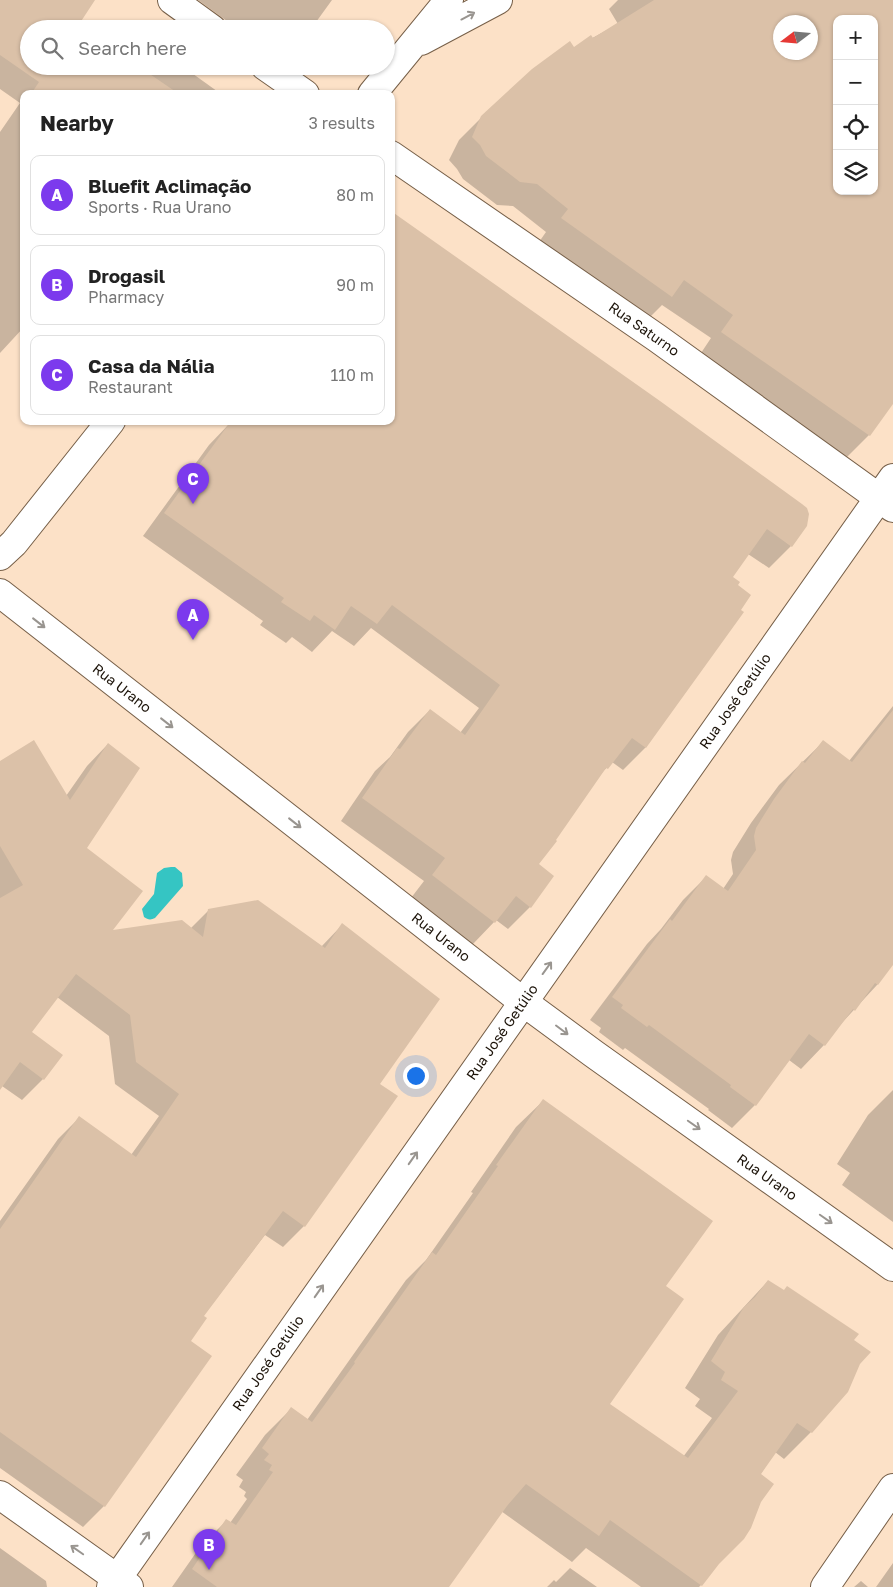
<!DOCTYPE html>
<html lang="en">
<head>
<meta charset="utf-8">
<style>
	body { margin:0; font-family:"Golos Text",sans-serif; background:#f2f2f2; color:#222 }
	.controls { position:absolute; right:15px; top:15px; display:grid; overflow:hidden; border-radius:10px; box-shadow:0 1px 4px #0004 }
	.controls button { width:45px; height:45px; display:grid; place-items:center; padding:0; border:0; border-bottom:1px solid #e0e0e0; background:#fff; color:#222; font:25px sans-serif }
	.compass { position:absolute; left:773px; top:15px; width:45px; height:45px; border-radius:50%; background:#fff; box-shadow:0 1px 4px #0004; rotate:254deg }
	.you { position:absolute; left:415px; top:1075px; width:18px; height:18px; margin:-12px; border:4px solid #fff; border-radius:50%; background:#1a73e8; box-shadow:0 0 0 8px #1a73e833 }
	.badge { display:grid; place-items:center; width:32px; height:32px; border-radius:50%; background:#7c3aed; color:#fff; font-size:16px; font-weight:700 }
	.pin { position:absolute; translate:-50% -41px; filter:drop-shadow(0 1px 2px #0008) }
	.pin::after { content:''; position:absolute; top:26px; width:18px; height:15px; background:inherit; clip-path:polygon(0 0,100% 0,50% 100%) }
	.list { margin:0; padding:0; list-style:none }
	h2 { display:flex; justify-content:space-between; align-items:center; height:65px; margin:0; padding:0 20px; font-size:21px }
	h2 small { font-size:16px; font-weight:400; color:#767676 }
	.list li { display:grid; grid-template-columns:32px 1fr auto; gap:15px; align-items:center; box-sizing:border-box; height:80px; margin:0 10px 10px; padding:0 10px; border:1px solid #e0e0e0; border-radius:10px }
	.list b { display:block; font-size:19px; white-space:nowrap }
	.list p { margin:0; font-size:16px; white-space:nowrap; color:#767676 }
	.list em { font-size:16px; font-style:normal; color:#767676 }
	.icon { flex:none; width:28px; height:28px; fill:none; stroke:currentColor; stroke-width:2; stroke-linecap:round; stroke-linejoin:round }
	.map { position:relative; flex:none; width:893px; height:1587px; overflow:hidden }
	.search { position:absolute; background:#fff; box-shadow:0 1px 4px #0004; left:20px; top:20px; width:375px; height:55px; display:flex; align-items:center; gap:12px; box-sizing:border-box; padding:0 18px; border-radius:28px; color:#767676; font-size:19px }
	.panel { position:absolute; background:#fff; box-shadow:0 1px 4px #0004; left:20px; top:90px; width:375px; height:335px; border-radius:10px }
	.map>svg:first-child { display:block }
</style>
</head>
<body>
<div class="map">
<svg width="893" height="1587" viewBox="0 0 893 1587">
	<rect width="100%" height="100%" fill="#fce1c7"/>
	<path fill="#35c5c3" d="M171,867H175L182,873L183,886L155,918C151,920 148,920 144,917L142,909L154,894L157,873L164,868Z"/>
	<path fill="#0003" fill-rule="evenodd" d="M0,0H89L29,29V66L139,69L142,66H182L221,94H24V327L0,353V132L20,103L0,89Z
		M198,0H332L311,29H238Z
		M618,0H893V402L869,435L846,458L699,356L711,338L662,305L648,319L539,242L546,232L513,206L497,205L463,179L457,169L449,160L459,140L482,117L574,48L618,24L609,9ZM837,19H874V191H837ZM780,22H810V52H780Z
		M391,219L791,546L769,568L748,554L731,577L736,585L739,610L742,612L645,748L623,770L612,762L596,779L537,864L530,907L508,929L496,920L472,945L411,898L424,881L341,821L375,771L390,757L408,732L430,710L460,733L479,708L371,628L354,646L332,631L312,652L292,637L286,643L260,625L263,621L143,536L209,445L231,422L391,421Z
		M893,706V963L877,985L839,1026L824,1045L801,1069L789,1060L755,1105L732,1128L708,1110L709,1109L625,1048L623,1050L599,1032L601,1028L590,1020L647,944L661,929L683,900L706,877L723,889L733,874L731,860L733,852L751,823L779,785L823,742L849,761Z
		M108,744L85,849L110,932L190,929L208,911L321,947L342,925L379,1084L304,1226L283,1247L265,1235L203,1316L104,1506L83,1527L0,1468V1221L58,1139L79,1118L131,1155L159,1116L115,1084L109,1036L57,997L30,1032L43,1079L22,1100L2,1086L0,1088V762L66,796L87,766Z
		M893,1090V1222L842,1185L850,1173L837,1164L868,1115Z
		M543,1101L665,1286L608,1404L683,1457L712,1418L695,1406L700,1399L685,1388L718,1335L768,1281L852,1340L859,1364L847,1391L811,1432L784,1459L775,1452L760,1475L716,1565L701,1585L699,1587H641L586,1548L572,1562L501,1511L447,1587H172L200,1547L226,1521L230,1523L247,1499L244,1496L246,1492L239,1487L243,1480L236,1475L265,1435L291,1409L307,1420L406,1280L426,1260L473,1193L471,1192L516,1127Z
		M0,1548L46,1581L47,1587H0Z
		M893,1563V1587H876Z
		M570,1568L597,1587H547L554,1580L556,1582Z
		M861,1581L868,1587H854Z"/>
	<path fill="#dbc1a8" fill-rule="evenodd" d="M0,0H95L78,26L82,29H29V66H138L179,94H31L39,82L0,55Z
		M654,0H893V404L870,436L721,332L733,315L684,280L672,297L561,218L568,209L537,184L520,182L486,156L480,145L472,137L481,116L532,69L570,41L574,47L591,35L593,38ZM837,19H874V191H837ZM780,22H810V52H780Z
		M391,211L660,401L802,504L807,508L809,514L807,526L792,547L767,529L733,577L740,582L738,585L751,595L741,610L744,612L646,748L632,738L608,769L606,768L556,840L557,841L539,864L554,876L531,908L516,896L495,923L432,875L445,858L362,798L397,748L400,749L430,709L465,735L500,685L392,605L377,624L351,606L335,630L314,615L310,621L281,602L284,598L164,513L231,421H391Z
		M893,710V965L878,985L875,983L855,1011L853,1009L825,1046L809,1034L756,1106L730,1087L731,1085L649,1025L647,1027L621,1008L623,1005L612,997L670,919L672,921L706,875L728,891L756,850L754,836L756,828L774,799L802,761L805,763L823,740L852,762Z
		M34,740L70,800L108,743L140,768L87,848L143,891L113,930L182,920L203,937L208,909L258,900L325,948L342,923L440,999L380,1084L398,1096L305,1227L283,1211L204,1316L207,1318L191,1341L212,1356L105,1507L0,1432V1229L79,1116L136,1157L179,1094L136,1062L130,1015L76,974L32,1032L63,1055L44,1080L20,1062L0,1090V898L23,885L0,846V761Z
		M543,1099L713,1221L666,1286L684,1299L610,1404L688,1458L738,1391L721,1380L725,1372L711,1361L744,1307L755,1297L768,1280L784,1290L787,1286L859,1334L854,1340L871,1352L860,1364L848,1392L812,1433L797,1423L761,1474L774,1484L761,1502L751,1528L744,1539L719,1564L702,1586L610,1520L599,1536L526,1484L507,1506L449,1587H217L192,1569L226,1519L236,1525L273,1472L269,1470L272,1465L264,1460L269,1454L262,1448L291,1407L312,1422L355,1363L354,1362L432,1252L436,1255L498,1166L496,1165Z"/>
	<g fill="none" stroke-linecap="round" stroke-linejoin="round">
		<defs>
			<path id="street" d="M172,0L212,29
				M265,66L305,94
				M391,155L657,338L893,508
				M0,593L522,1001L594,1054L893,1267
				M111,1587L893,478
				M825,1587L893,1488"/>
			<path id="secondary" d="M421,41L498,0
				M372,94L449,0
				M0,556L14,543L111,421
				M0,1495L129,1587"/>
		</defs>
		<use href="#street" stroke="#765f48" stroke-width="30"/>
		<use href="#secondary" stroke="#765f48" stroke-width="30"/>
		<use href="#street" stroke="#fff" stroke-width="28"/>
		<use href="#secondary" stroke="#fff" stroke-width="28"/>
	</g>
	<defs><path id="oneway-shaft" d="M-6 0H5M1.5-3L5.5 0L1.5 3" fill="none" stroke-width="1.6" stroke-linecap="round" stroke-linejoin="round" transform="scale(1.25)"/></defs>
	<g stroke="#999590">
		<use href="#oneway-shaft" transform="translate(468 16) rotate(-28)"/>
		<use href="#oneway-shaft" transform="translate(39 623) rotate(38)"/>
		<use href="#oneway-shaft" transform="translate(167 723) rotate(38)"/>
		<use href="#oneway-shaft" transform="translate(295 823) rotate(38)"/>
		<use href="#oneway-shaft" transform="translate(547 968) rotate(-54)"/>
		<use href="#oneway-shaft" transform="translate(562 1030) rotate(37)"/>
		<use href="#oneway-shaft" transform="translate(694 1125) rotate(35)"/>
		<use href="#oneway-shaft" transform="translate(413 1158) rotate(-55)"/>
		<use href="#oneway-shaft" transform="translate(826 1219) rotate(35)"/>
		<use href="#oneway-shaft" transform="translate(319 1291) rotate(-55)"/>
		<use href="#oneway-shaft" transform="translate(145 1538) rotate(-55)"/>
		<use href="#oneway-shaft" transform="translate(77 1550) rotate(-145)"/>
	</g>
	<g text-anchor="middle" stroke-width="4" stroke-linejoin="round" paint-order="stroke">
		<g font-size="14" fill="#1c1309" stroke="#fff">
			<text transform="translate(644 329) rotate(35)" y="5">Rua Saturno</text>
			<text transform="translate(122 688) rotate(38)" y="5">Rua Urano</text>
			<text transform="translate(735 701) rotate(-55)" y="5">Rua José Getúlio</text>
			<text transform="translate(441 937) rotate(38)" y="5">Rua Urano</text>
			<text transform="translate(502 1032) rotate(-55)" y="5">Rua José Getúlio</text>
			<text transform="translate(767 1177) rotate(35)" y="5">Rua Urano</text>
			<text transform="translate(268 1363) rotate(-55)" y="5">Rua José Getúlio</text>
		</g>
	</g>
</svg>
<div class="controls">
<button>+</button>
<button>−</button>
<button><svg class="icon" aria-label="locate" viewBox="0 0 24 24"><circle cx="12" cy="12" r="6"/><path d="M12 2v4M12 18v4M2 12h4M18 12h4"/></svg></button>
<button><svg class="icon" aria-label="layers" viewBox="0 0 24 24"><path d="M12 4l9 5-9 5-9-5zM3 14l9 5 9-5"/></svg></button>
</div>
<svg class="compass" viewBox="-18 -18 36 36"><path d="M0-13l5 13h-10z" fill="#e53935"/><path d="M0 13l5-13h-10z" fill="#767676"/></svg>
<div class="you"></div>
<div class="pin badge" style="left:193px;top:640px">A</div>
<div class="pin badge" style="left:209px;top:1570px">B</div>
<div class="pin badge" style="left:193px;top:504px">C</div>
<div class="search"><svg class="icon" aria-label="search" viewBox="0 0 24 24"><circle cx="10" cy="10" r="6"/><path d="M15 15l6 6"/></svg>Search here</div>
<section class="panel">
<h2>Nearby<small>3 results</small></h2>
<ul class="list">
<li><span class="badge">A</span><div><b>Bluefit Aclimação</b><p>Sports · Rua Urano</p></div><em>80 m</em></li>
<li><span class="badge">B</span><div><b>Drogasil</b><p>Pharmacy</p></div><em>90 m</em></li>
<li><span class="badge">C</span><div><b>Casa da Nália</b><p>Restaurant</p></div><em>110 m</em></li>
</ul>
</section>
</div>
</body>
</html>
